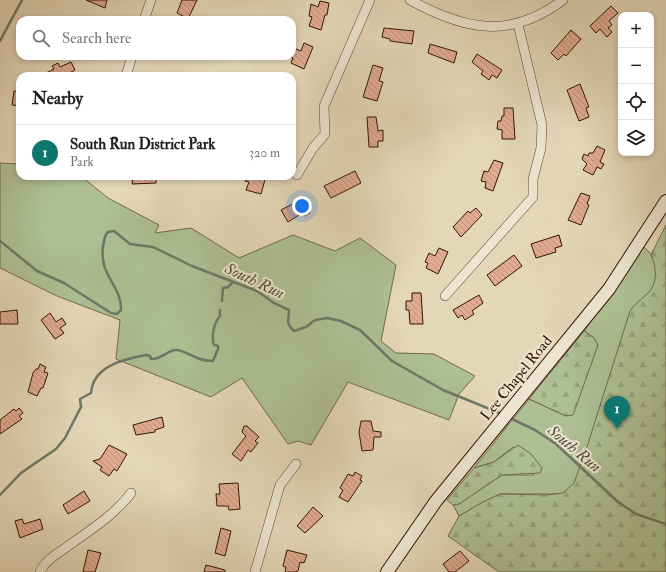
<!DOCTYPE html>
<html lang="en">
<head>
<meta charset="utf-8">
<style>
	body { margin:0; font-family:"IM FELL Double Pica",serif; background:#f6f6f6; color:#202124 }
	.controls { position:absolute; right:12px; top:12px; display:grid; overflow:hidden; border-radius:8px; box-shadow:0 2px 6px #0003 }
	.controls button { width:36px; height:36px; display:grid; place-items:center; padding:0; border:0; border-bottom:1px solid #e0e0e0; background:#fff; color:#202124; font:20px sans-serif }
	.you { position:absolute; left:302px; top:206px; width:14px; height:14px; margin:-10px; border:3px solid #fff; border-radius:50%; background:#1a73e8; box-shadow:0 0 0 6px #1a73e833 }
	.badge { display:grid; place-items:center; width:26px; height:26px; border-radius:50%; background:#0f766e; color:#fff; font-size:13px; font-weight:700 }
	.pin { position:absolute; translate:-50% -33px; filter:drop-shadow(0 1px 2px #0008) }
	.pin::after { content:''; position:absolute; top:21px; width:14px; height:12px; background:inherit; clip-path:polygon(0 0,100% 0,50% 100%) }
	.list { margin:0; padding:0; list-style:none }
	h2 { display:flex; justify-content:space-between; align-items:center; height:52px; margin:0; padding:0 16px; font-size:17px }
	h2 small { font-size:13px; font-weight:400; color:#757577 }
	.list li { display:grid; grid-template-columns:26px 1fr auto; gap:12px; align-items:center; box-sizing:border-box; height:56px; padding:0 16px; border-top:1px solid #e0e0e0 }
	.list b { display:block; font-size:15px; white-space:nowrap }
	.list p { margin:0; font-size:13px; white-space:nowrap; color:#757577 }
	.list em { font-size:13px; font-style:normal; color:#757577 }
	.icon { flex:none; width:22px; height:22px; fill:none; stroke:currentColor; stroke-width:2; stroke-linecap:round; stroke-linejoin:round }
	.map { position:relative; flex:none; width:666px; height:572px; overflow:hidden }
	.search { position:absolute; background:#fff; box-shadow:0 2px 6px #0003; left:16px; top:16px; width:280px; height:44px; display:flex; align-items:center; gap:10px; box-sizing:border-box; padding:0 14px; border-radius:12px; color:#757577; font-size:15px }
	.panel { position:absolute; background:#fff; box-shadow:0 2px 6px #0003; left:16px; top:72px; width:280px; height:108px; border-radius:12px }
	.map>svg:first-child { display:block }
</style>
</head>
<body>
<div class="map">
<svg width="666" height="572" viewBox="0 0 666 572">
	<defs>
		<pattern id="forest-firs" width="22" height="20" patternUnits="userSpaceOnUse"><rect width="22" height="20" fill="#aebf94"/><path d="M5 1l3.5 6h-7zM16 11l3.5 6h-7z" fill="#96a37e"/></pattern>
		<pattern id="building-back-hatch" width="6" height="6" patternUnits="userSpaceOnUse"><rect width="6" height="6" fill="#e1ab91"/><path d="M-1 5l2 2M0 0l6 6M5-1l2 2" fill="none" stroke="#c2927b"/></pattern>
	</defs>
	<rect width="100%" height="100%" fill="#e4d7b8"/>
	<filter id="stains"><feTurbulence type="fractalNoise" baseFrequency=".005" numOctaves="4"/><feColorMatrix values="0 0 0 0 .2 0 0 0 0 .09 0 0 0 0 .02 0 0 0 .5 -.17"/></filter>
	<radialGradient id="worn" r=".72"><stop offset=".6" stop-color="#630" stop-opacity="0"/><stop offset="1" stop-color="#630" stop-opacity=".3"/></radialGradient>
	<path fill="#aebf94" stroke="#706a4a" d="M0,163L20,164V176H81L108,198L159,225L155,233L191,228L239,258L293,235L335,251L360,238L396,265L381,341L396,353L434,354L475,376L459,394L449,420L348,382L311,445L298,441L288,444L242,378L211,397L116,359L120,320L57,296L0,268Z
		M666,232V572L557,494H500L483,502L459,516L453,505L459,504L502,475H534L513,447L494,462L474,468L529,399L566,416L594,338L584,331L644,247L651,254Z"/>
	<path fill="url(#forest-firs)" stroke="#706a4a" d="M666,225V572H499L448,536L459,516L483,502L500,494L547,495L563,493L574,483L586,450L630,311C635,303 644,298 650,291C658,280 656,266 651,255Z
		M584,331L594,338L598,345L573,415L566,416L529,399Z
		M518,445L531,454L542,468L540,473L502,475L459,504L453,505L447,500L474,468L494,462Z"/>
	<g fill="none" stroke-linecap="round" stroke-linejoin="round">
		<path stroke="#6f7866" stroke-width="2.5" d="M0,41L22,0
			M0,241L37,271L64,283L111,313L117,314L121,310C122,286 99,276 103,247C104,241 104,236 108,232L114,231L130,244L153,247L192,266L257,291L274,303L289,310C289,320 285,323 294,331L306,327L315,320L327,318L341,321L360,330L392,361L443,390L502,414
			M222,301L223,288L228,287L233,282
			M508,417L535,430L556,444L618,502L636,514L666,524
			M0,495L21,473L56,449L65,438L81,407L80,399L91,393C93,366 124,359 146,355L150,356L151,359C162,360 168,349 177,350C190,352 195,361 213,361L218,349V346L214,345C211,336 214,323 220,316V310"/>
	</g>
	<path fill="url(#building-back-hatch)" stroke="#321400" d="M86,0H107L105,8Z
		M182,0H197L188,19L177,13Z
		M320,1L329,3L327,15H325L321,30L309,26L312,17L309,16L311,4L318,7Z
		M611,6L618,13L609,21L612,25L608,28L612,32L607,37L600,29L596,33L590,26Z
		M384,28L414,31L412,44L390,41V39L382,37Z
		M571,30L581,39L566,56L564,54L558,60L551,53Z
		M304,43L313,47L304,69L291,63L293,58L290,57L294,48L301,51Z
		M430,44L457,52L454,63L428,53Z
		M477,54L502,70L497,78L492,75L489,80L481,74L483,71L472,62Z
		M71,62L75,70L64,76H40L54,69L52,66L58,63L60,67Z
		M373,65L383,68L379,81L383,82L377,101L363,97Z
		M580,84L589,107L586,108L589,117L579,121L567,90Z
		M14,91L20,92V106L12,105Z
		M504,108H513L515,139H502V130L497,129L498,121H501L502,116H504Z
		M367,117H376L378,131L383,130V141H378V147H369Z
		M597,146L605,150L600,162L604,164L601,169L597,167L593,175L583,170L587,164L582,159L584,154L588,156L589,153H593Z
		M494,160L503,163L493,191L485,188L486,182L481,181L484,171L488,172Z
		M355,171L361,183L331,198L324,186Z
		M133,176H156V183L132,184Z
		M247,176H266L261,194L246,190L249,182L245,181Z
		M581,193L590,196L587,204L589,205L581,225L568,220Z
		M306,197L312,206L307,208L310,213L304,216L302,213L288,222L281,210Z
		M476,208L482,215L461,237L453,227L468,211L470,213Z
		M559,235L562,246L555,248L556,252L536,258L531,244Z
		M439,248L448,252L438,274L426,268L428,263L425,262L429,253L435,256Z
		M514,255L522,266L495,286L487,275Z
		M412,293H421L423,324H410L409,310H406V301H412Z
		M479,295L483,303L472,311L474,314L465,320L462,315L458,318L453,310Z
		M17,310L18,324H0V312Z
		M50,313L56,322L62,318L66,324L60,328L64,333L55,339L41,320Z
		M40,364L46,367L44,372L48,373L43,388H41L37,396L28,392L33,373L36,369H38Z
		M19,408L23,413L19,416L22,419L0,434V420L14,409L16,411Z
		M162,417L164,427L155,430V432L136,435L133,425Z
		M361,421H371L373,431L381,432V437H374L373,450L362,451L359,432Z
		M244,426H247L259,437L255,441L258,443L251,452L248,450L241,461L232,454L246,436L242,432Z
		M109,445L127,454L117,471L114,469L109,476L100,470L102,467L93,461L100,459Z
		M355,472L362,476L360,480L362,481L348,502L339,497L343,490L340,488L348,474L353,476Z
		M238,483L240,509L229,510L228,506H217L216,494H220L219,484Z
		M84,491L90,501L68,514L63,505Z
		M313,507L323,516L305,533L297,526Z
		M22,519L24,524L40,519L43,529L20,538L15,521Z
		M221,528L231,531L225,556L215,553Z
		M88,550L101,553L95,572H83Z
		M287,550L307,555L304,563L300,562L298,571L295,572H285L286,567L283,566Z
		M460,551L469,561L455,572H449L443,564Z
		M206,565L225,570V572H204Z"/>
	<g fill="none" stroke-linecap="round" stroke-linejoin="round">
		<defs>
			<path id="minor" d="M410,0C465,30 510,40 563,0
				M144,20L151,0
				M126,76L132,56
				M297,175L313,148L325,134L324,106L370,0
				M445,296L533,197V179L541,148L542,125L518,24
				M40,572C44,562 55,555 64,549C87,532 114,516 131,493
				M255,572L280,485L296,464"/>
			<path id="secondary" d="M387,572L436,501L609,289L666,201"/>
		</defs>
		<use href="#minor" stroke="#5e452e" stroke-width="10"/>
		<use href="#secondary" stroke="#321400" stroke-width="14"/>
		<use href="#minor" stroke="#ede5d1" stroke-width="9"/>
		<use href="#secondary" stroke="#ede5d1" stroke-width="12"/>
	</g>
	<g text-anchor="middle" stroke-width="4" stroke-linejoin="round" paint-order="stroke">
		<g font-size="15" fill="#321400" stroke="#ede5d1">
			<text transform="translate(516 378) rotate(-51)" y="5">Lee Chapel Road</text>
		</g>
		<g font-size="16" font-style="italic" fill="#554e3c" stroke="#ede5d1">
			<text transform="translate(255 280) rotate(25)" y="6">South Run</text>
			<text transform="translate(575 448) rotate(40)" y="6">South Run</text>
		</g>
	</g>
	<rect width="100%" height="100%" filter="url(#stains)"/>
	<rect width="100%" height="100%" fill="url(#worn)"/>
</svg>
<div class="controls">
<button>+</button>
<button>−</button>
<button><svg class="icon" aria-label="locate" viewBox="0 0 24 24"><circle cx="12" cy="12" r="6"/><path d="M12 2v4M12 18v4M2 12h4M18 12h4"/></svg></button>
<button><svg class="icon" aria-label="layers" viewBox="0 0 24 24"><path d="M12 4l9 5-9 5-9-5zM3 14l9 5 9-5"/></svg></button>
</div>
<div class="you"></div>
<div class="pin badge" style="left:617px;top:429px">1</div>
<div class="search"><svg class="icon" aria-label="search" viewBox="0 0 24 24"><circle cx="10" cy="10" r="6"/><path d="M15 15l6 6"/></svg>Search here</div>
<section class="panel">
<h2>Nearby<small></small></h2>
<ul class="list">
<li><span class="badge">1</span><div><b>South Run District Park</b><p>Park</p></div><em>320 m</em></li>
</ul>
</section>
</div>
</body>
</html>
